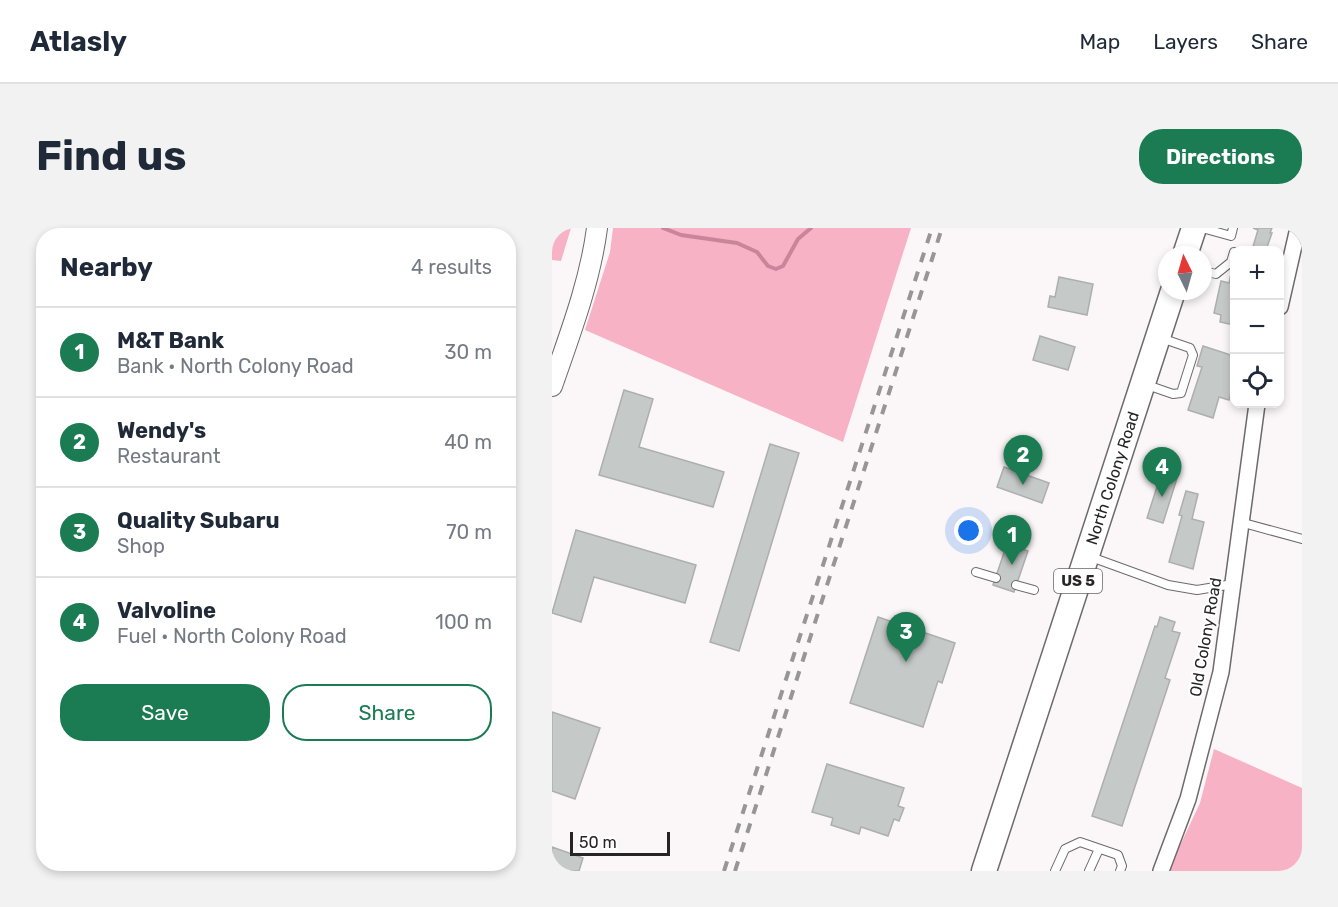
<!DOCTYPE html>
<html lang="en">
<head>
<meta charset="utf-8">
<style>
	body { margin:0; font-family:Rubik,sans-serif; background:#f2f2f3; color:#1f2937 }
	.controls { position:absolute; right:18px; top:18px; display:grid; overflow:hidden; border-radius:12px; box-shadow:0 3px 9px #0003 }
	.controls button { width:54px; height:54px; display:grid; place-items:center; padding:0; border:0; border-bottom:2px solid #e0e1e3; background:#fff; color:#1f2937; font:30px sans-serif }
	.compass { position:absolute; left:606px; top:18px; width:54px; height:54px; border-radius:50%; background:#fff; box-shadow:0 3px 9px #0003; rotate:355deg }
	.scale { position:absolute; left:18px; bottom:15px; width:100px; box-sizing:border-box; padding-left:6px; border:3px solid #262425; border-top:0; font-size:16px; line-height:21px; white-space:nowrap; color:#262425; -webkit-text-stroke:4px #fff; paint-order:stroke }
	.you { position:absolute; left:417px; top:303px; width:21px; height:21px; margin:-15px; border:4px solid #fff; border-radius:50%; background:#1a73e8; box-shadow:0 0 0 9px #1a73e833 }
	.badge { display:grid; place-items:center; width:39px; height:39px; border-radius:50%; background:#1b7b52; color:#fff; font-size:20px; font-weight:700 }
	.pin { position:absolute; translate:-50% -50px; filter:drop-shadow(0 2px 3px #0008) }
	.pin::after { content:''; position:absolute; top:32px; width:21px; height:18px; background:inherit; clip-path:polygon(0 0,100% 0,50% 100%) }
	.list { margin:0; padding:0; list-style:none }
	h2 { display:flex; justify-content:space-between; align-items:center; height:78px; margin:0; padding:0 24px; font-size:26px }
	h2 small { font-size:20px; font-weight:400; color:#747a83 }
	.list li { display:grid; grid-template-columns:39px 1fr auto; gap:18px; align-items:center; box-sizing:border-box; height:90px; padding:0 24px; border-top:2px solid #e0e1e3 }
	.list b { display:block; font-size:22px; white-space:nowrap }
	.list p { margin:0; font-size:20px; white-space:nowrap; color:#747a83 }
	.list em { font-size:20px; font-style:normal; color:#747a83 }
	.actions { display:flex; gap:12px; padding:18px 24px }
	.actions a { flex:1; padding:14px 0; border:2px solid #1b7b52; border-radius:24px; text-align:center; font-size:21px; color:#1b7b52 }
	.actions .main { background:#1b7b52; color:#fff }
	.icon { flex:none; width:33px; height:33px; fill:none; stroke:currentColor; stroke-width:2; stroke-linecap:round; stroke-linejoin:round }
	.map { position:relative; flex:none; width:750px; height:643px; overflow:hidden; border-radius:24px }
	header { display:flex; align-items:center; gap:36px; box-sizing:border-box; height:84px; padding:0 30px; background:#fff; border-bottom:2px solid #e0e1e3 }
	header strong { font-size:28px }
	nav { display:flex; gap:33px; margin-inline-start:auto; font-size:21px }
	.intro { display:flex; align-items:center; justify-content:space-between; box-sizing:border-box; height:144px; padding:0 36px }
	h1 { margin:0; font-size:42px }
	.button { padding:15px 27px; border-radius:24px; background:#1b7b52; color:#fff; font-size:21px; font-weight:700 }
	main { display:flex; gap:36px; padding:0 36px }
	aside { flex:1; background:#fff; border-radius:24px; box-shadow:0 3px 9px #0003 }
	.map>svg:first-child { display:block }
</style>
</head>
<body>
<header>
<strong>Atlasly</strong>
<nav><a>Map</a><a>Layers</a><a>Share</a></nav>
</header>
<div class="intro"><h1>Find us</h1><a class="button">Directions</a></div>
<main>
<aside>
<h2>Nearby<small>4 results</small></h2>
<ul class="list">
<li><span class="badge">1</span><div><b>M&amp;T Bank</b><p>Bank · North Colony Road</p></div><em>30 m</em></li>
<li><span class="badge">2</span><div><b>Wendy's</b><p>Restaurant</p></div><em>40 m</em></li>
<li><span class="badge">3</span><div><b>Quality Subaru</b><p>Shop</p></div><em>70 m</em></li>
<li><span class="badge">4</span><div><b>Valvoline</b><p>Fuel · North Colony Road</p></div><em>100 m</em></li>
</ul>
<div class="actions"><a class="main">Save</a><a>Share</a></div>
</aside>
<div class="map">
<svg width="750" height="643" viewBox="0 0 750 643">
	<rect width="100%" height="100%" fill="#fbf6f8"/>
	<path fill="#f8b2c6" d="M0,0H19L9,33L0,32Z
		M61,0H359L291,214L33,102L58,24Z
		M662,521L750,560V643H616L648,575Z"/>
	<g fill="none" stroke-linecap="round" stroke-linejoin="round">
		<path stroke="#c9869a" stroke-width="4" d="M111,0L129,7L185,15L205,24L216,38L224,41L231,38L246,11L259,0"/>
	</g>
	<path fill="#c5c9c7" stroke="#acafad" stroke-width="1.5" d="M720,0L718,5H720L714,22H700L706,2L701,0Z
		M681,37L682,38V97L668,94L669,87L662,85L669,53L677,55Z
		M507,49L541,56L535,87L496,79L498,68L503,69Z
		M488,108L523,119L516,142L481,132Z
		M651,118L682,128V155L677,172L667,169L661,190L636,182L650,139L645,138Z
		M72,162L101,171L87,219L172,244L161,279L47,247Z
		M218,216L247,225L187,423L158,414Z
		M452,239L497,255L490,275L445,259Z
		M610,243L626,247L611,295L595,290Z
		M634,263L646,266L640,291L652,294L641,341L617,334L630,288L627,287Z
		M24,302L144,337L133,375L42,349L29,394L0,385Z
		M455,316L476,323L462,364L441,357Z
		M326,389L403,415L390,455L386,453L371,499L298,475Z
		M608,389L623,394L620,403L628,405L613,450L618,452L570,598L540,588L603,398L605,399Z
		M0,484L48,500L23,571L0,563Z
		M275,536L352,560L346,578L352,580L347,593L342,591L336,608L309,599L307,606L279,597L281,590L260,584Z
		M0,619L31,630L27,643H0Z"/>
	<g fill="none" stroke-linecap="round" stroke-linejoin="round">
		<defs>
			<path id="service" d="M650,0L679,8L681,0
				M651,43L664,46L679,34L682,24
				M595,157L621,166L629,165L641,127L638,120L609,110
				M688,294L750,311
				M539,329L616,357L645,362L681,356
				M424,344L444,350
				M464,357L482,362
				M503,643L513,621L528,614L566,627L570,638L568,643
				M537,643L547,621"/>
			<path id="minor" d="M728,79L746,0
				M609,643L636,571L669,444L705,176"/>
			<path id="tertiary" d="M0,158C18,106 38,54 45,0"/>
			<path id="primary" d="M633,27L642,0
				M432,643L621,63"/>
		</defs>
		<use href="#service" stroke="#6e6a6b" stroke-width="10"/>
		<use href="#minor" stroke="#6e6a6b" stroke-width="18"/>
		<use href="#tertiary" stroke="#6e6a6b" stroke-width="22"/>
		<use href="#primary" stroke="#6e6a6b" stroke-width="27"/>
		<use href="#service" stroke="#fff" stroke-width="8"/>
		<use href="#minor" stroke="#fff" stroke-width="15"/>
		<use href="#tertiary" stroke="#fff" stroke-width="20"/>
		<use href="#primary" stroke="#fff" stroke-width="24"/>
		<path stroke="#989596" stroke-width="4" stroke-dasharray="10 10" stroke-linecap="butt" d="M172,643L380,0
			M183,643L390,0"/>
	</g>
	<g text-anchor="middle" stroke-width="4.5" stroke-linejoin="round" paint-order="stroke">
		<rect fill="#fff" stroke="#676666" stroke-width="1.5" x="502" y="341" width="48" height="24" rx="4.5"/>
		<g font-size="15" font-weight="bold" fill="#262425">
			<text x="526" y="358">US 5</text>
		</g>
		<g font-size="16" fill="#262425" stroke="#fff">
			<text transform="translate(560 250) rotate(-72)" y="6">North Colony Road</text>
			<text transform="translate(653 409) rotate(-80)" y="6">Old Colony Road</text>
		</g>
	</g>
</svg>
<div class="controls">
<button>+</button>
<button>−</button>
<button><svg class="icon" aria-label="locate" viewBox="0 0 24 24"><circle cx="12" cy="12" r="6"/><path d="M12 2v4M12 18v4M2 12h4M18 12h4"/></svg></button>
</div>
<svg class="compass" viewBox="-18 -18 36 36"><path d="M0-13l5 13h-10z" fill="#e53935"/><path d="M0 13l5-13h-10z" fill="#747a83"/></svg>
<div class="scale">50 m</div>
<div class="you"></div>
<div class="pin badge" style="left:460px;top:337px">1</div>
<div class="pin badge" style="left:471px;top:257px">2</div>
<div class="pin badge" style="left:354px;top:434px">3</div>
<div class="pin badge" style="left:610px;top:269px">4</div>
</div>
</main>
</body>
</html>
